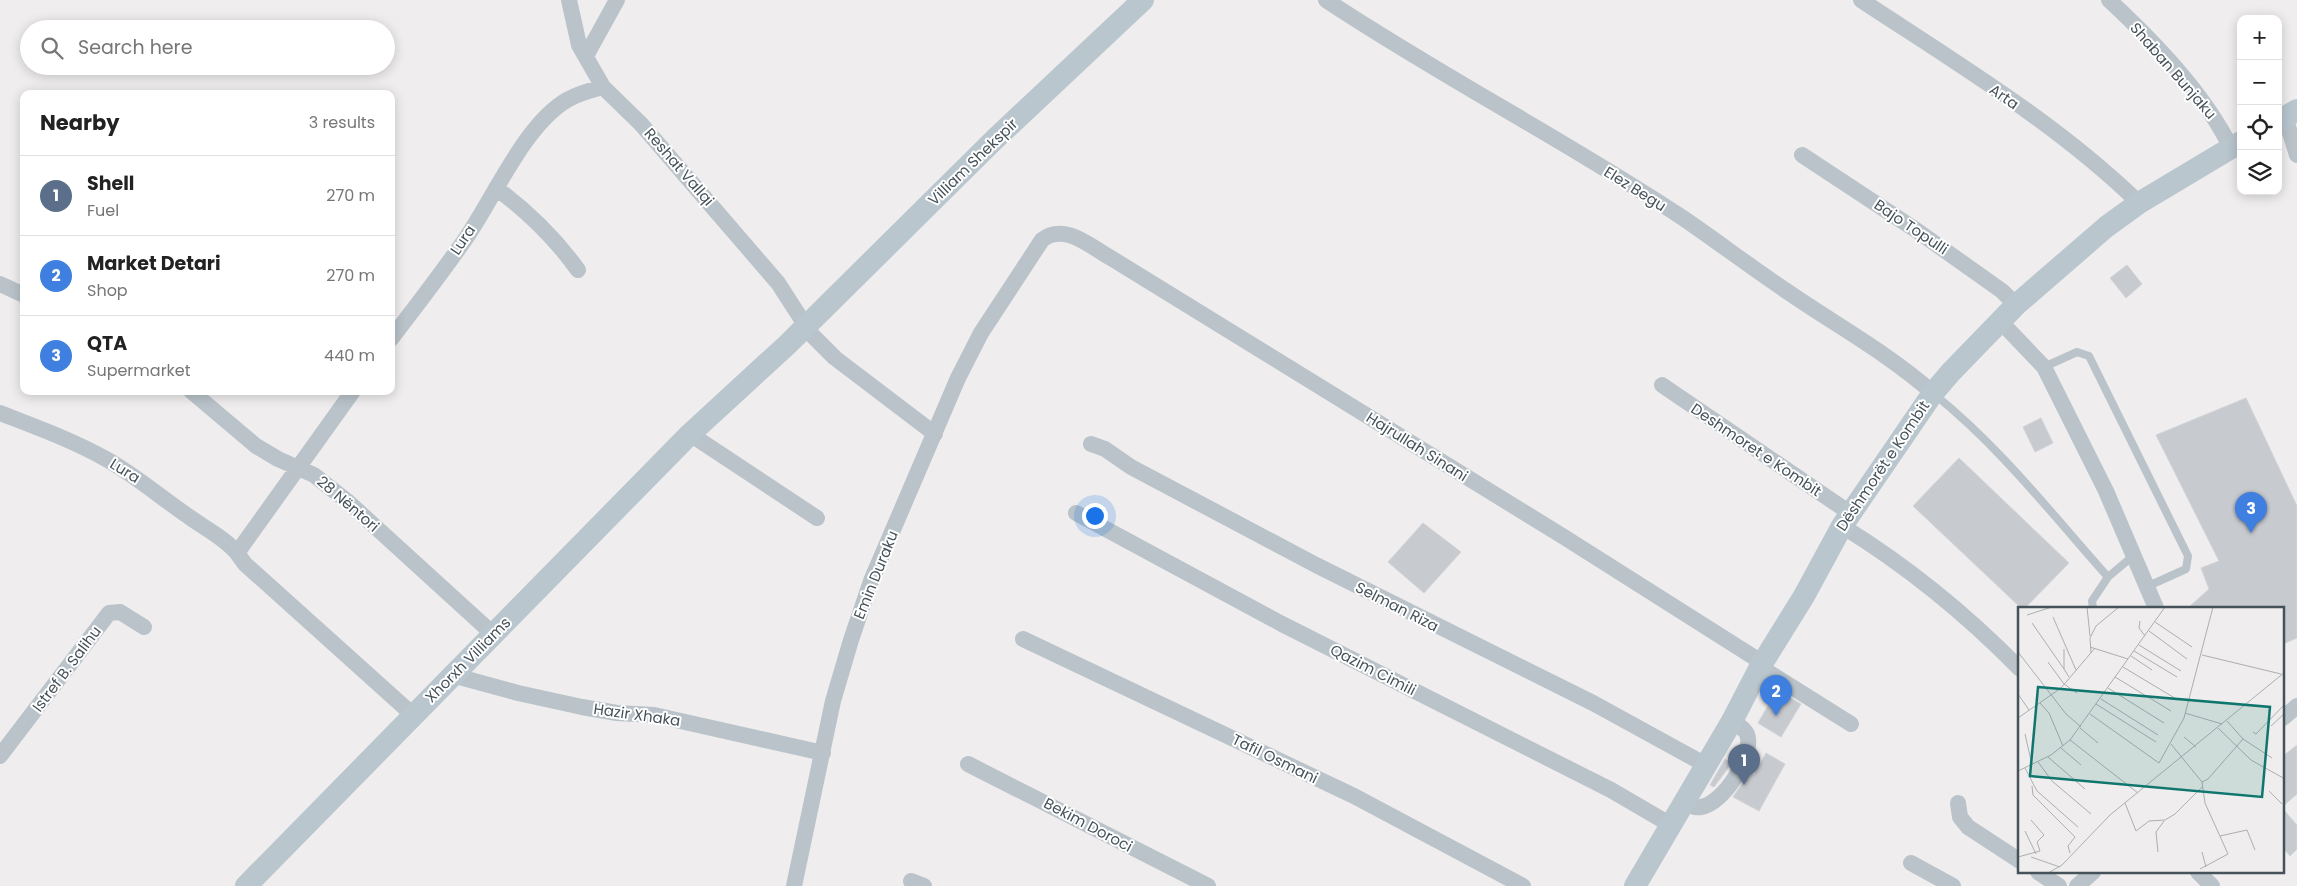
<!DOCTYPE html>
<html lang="en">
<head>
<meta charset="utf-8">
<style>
	body { margin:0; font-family:Poppins,sans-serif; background:#f6f6f6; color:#222 }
	.controls { position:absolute; right:15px; top:15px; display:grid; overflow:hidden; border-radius:10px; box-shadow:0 2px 12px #0003 }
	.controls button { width:45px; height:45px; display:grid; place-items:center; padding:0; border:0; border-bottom:1px solid #e0e0e0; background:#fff; color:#222; font:25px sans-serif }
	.you { position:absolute; left:1094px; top:515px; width:18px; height:18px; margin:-12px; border:4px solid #fff; border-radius:50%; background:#1a73e8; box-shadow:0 0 0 8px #1a73e833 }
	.badge { display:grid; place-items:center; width:32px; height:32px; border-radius:50%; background:#b45309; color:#fff; font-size:16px; font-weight:700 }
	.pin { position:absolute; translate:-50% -41px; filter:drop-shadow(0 1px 2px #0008) }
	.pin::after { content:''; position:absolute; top:26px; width:18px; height:15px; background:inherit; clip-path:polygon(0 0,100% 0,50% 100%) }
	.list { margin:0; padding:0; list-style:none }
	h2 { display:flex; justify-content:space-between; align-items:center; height:65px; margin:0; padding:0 20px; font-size:21px }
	h2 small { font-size:16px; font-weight:400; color:#767676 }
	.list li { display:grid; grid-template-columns:32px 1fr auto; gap:15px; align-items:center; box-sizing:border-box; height:80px; padding:0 20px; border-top:1px solid #e0e0e0 }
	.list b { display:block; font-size:19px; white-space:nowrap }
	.list p { margin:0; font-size:16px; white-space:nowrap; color:#767676 }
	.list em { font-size:16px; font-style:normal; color:#767676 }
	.icon { flex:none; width:28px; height:28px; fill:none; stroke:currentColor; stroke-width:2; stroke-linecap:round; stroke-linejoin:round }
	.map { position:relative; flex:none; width:2297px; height:886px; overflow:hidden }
	.search { position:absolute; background:#fff; box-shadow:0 2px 12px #0003; left:20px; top:20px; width:375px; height:55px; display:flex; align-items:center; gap:12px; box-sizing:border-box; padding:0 18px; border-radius:28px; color:#767676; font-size:19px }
	.panel { position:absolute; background:#fff; box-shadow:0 2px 12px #0003; left:20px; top:90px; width:375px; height:305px; border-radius:10px }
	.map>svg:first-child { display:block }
</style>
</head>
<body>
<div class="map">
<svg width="2297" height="886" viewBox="0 0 2297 886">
	<rect width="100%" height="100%" fill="#efeded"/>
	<path fill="#c7cacf" stroke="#d1d4d8" d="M2127,265L2142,284L2126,298L2110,278Z
		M2246,398L2297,506V638L2283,644V608H2188L2209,589L2201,568L2219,561L2156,435Z
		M2041,418L2053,443L2035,452L2023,427Z
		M1959,458L2069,563L2025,608H2021L1913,506Z
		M1423,523L1461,552L1424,593L1388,562Z
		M1777,690L1801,704L1781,737L1758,723Z
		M2297,745V794L2283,806V756Z
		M1766,753L1785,764L1759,811L1733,797L1750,772L1754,775Z
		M1725,759L1732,763L1714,787L1710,785Z
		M2283,809L2297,825V849L2290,856L2283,848Z"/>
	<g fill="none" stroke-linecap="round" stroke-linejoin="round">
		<path stroke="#b9c3c9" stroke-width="8" d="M2044,367L2077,352L2089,356L2188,556L2186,569L2146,587
			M1934,394C2001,448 2051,513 2108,577
			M2093,608L2092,601L2108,577L2133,556"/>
		<path stroke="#b9c3c9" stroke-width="16" d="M569,0L579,45L603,87L641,124L778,283L811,334L835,358L935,434
			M1326,0C1442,77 1567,141 1683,218C1718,242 1752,268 1788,292C1836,325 1889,354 1933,393
			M1861,0C1955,62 2058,124 2139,203
			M2109,0C2154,42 2204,93 2231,148
			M586,56L617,0
			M2285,117L2297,155
			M1802,155L1916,230L2002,291L2016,305
			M496,188C527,211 555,238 578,270
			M0,284L24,295
			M2000,321L2044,367L2106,491L2156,608
			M391,339C416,306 441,274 464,241C493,200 524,125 567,100C579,93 591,90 603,87
			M1662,385L1850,513
			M191,391L256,446L278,459L314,475L347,501L493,634
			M0,413C36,427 72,440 106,459C135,475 160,497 188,516C204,528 224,537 237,553L353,391
			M690,434L817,518
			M1091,444L1105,449L1131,467L1316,565L1593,703L1706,765
			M1076,513L1282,624L1611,790L1671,825
			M1842,526C1907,566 1967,615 2020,669
			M237,553L245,564L413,715
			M1023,639L1354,796L1523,886
			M1760,667L1851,724
			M452,675L518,693L582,707L617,713L654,715L823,753
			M2283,718L2297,706
			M0,756L109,613L120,612L144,627
			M968,764L1208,886
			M1683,802C1689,805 1694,808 1701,807C1723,804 1755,755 1747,734C1744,728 1737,724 1732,721
			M1958,803L1960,817L1968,827L2020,861
			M1911,863L1953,886
			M2038,872L2059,886
			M2198,872L2212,886
			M911,881L924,886
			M794,886L833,701L851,640L871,581L958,378L981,333L1042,240C1064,222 1091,247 1111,258L1564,537L1763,663
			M2077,886L2093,872"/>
		<path stroke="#b9c6ce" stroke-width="22" d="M2278,121L2297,110
			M246,886L690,434L788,344L994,140L1143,0
			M1635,886L1732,721L1760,667L1804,596L1842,526L1933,393L1951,372L2016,305L2106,227L2139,203L2241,142"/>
	</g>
	<g text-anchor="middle" stroke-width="4" stroke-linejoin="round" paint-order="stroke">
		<g font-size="15" fill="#465259" stroke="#fff">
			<text transform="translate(2173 71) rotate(49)" y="5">Shaban Bunjaku</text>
			<text transform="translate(2004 97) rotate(35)" y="5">Arta</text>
			<text transform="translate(973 162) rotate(-44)" y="5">Villiam Shekspir</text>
			<text transform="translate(679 167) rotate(49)" y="5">Reshat Vallqi</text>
			<text transform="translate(1635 189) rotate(32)" y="5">Elez Begu</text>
			<text transform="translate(1911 227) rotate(34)" y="5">Bajo Topulli</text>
			<text transform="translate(463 240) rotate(-56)" y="5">Lura</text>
			<text transform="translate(1417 447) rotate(32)" y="5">Hajrullah Sinani</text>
			<text transform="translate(1756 450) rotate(34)" y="5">Deshmoret e Kombit</text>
			<text transform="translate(1883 466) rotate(-56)" y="5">Dëshmorët e Kombit</text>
			<text transform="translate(125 471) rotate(32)" y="5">Lura</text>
			<text transform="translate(348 504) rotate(41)" y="5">28 Nëntori</text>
			<text transform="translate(876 575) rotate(-68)" y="5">Emin Duraku</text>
			<text transform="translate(1397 607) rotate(27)" y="5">Selman Riza</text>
			<text transform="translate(468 660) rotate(-45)" y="5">Xhorxh Villiams</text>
			<text transform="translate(67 669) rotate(-53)" y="5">Istref B. Salihu</text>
			<text transform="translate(1373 670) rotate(27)" y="5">Qazim Cimili</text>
			<text transform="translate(637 715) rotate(8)" y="5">Hazir Xhaka</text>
			<text transform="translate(1275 759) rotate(26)" y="5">Tafil Osmani</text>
			<text transform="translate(1088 825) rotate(28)" y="5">Bekim Doroci</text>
		</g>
	</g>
	<g transform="translate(2018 607)">
		<rect width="266" height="266" fill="#efeded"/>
		<path fill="none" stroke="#abafb2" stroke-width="1" d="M69,0L72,29M9,8L34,0M35,10L58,63M122,14L121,21L127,29M137,15L174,40M14,16L46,62M131,24L169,52M121,38L163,64M72,40L110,52M46,42V62L51,70M116,44L159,70M0,45L48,107L63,120M73,46L72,31L78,19L101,0M184,48L263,67M113,49L134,63M30,55L46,77L59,86M105,60L160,93M97,70L153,104M90,81L146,116M0,87L11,103M83,92L140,128M22,96L31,106L45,139M78,97L138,135M167,106L204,117M72,107L141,156L166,111L195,0M0,111L43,81L77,41M209,114L225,132M253,119L267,106M62,121L80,136M200,121L233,153L267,172M235,125L238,127L267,97M7,127L14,158M166,130L178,140M52,133L120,186M153,137L184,175L187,196L210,247L182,262M43,141L63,158M30,150L67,182M20,155L34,174L73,207M7,161L19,184L60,220M0,164L33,148L52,133L147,0M184,175L190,172L225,132L254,151M14,179L15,188L57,230L50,239L52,246M251,184L264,197M107,196L118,224L131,214L147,213L157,207L185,179M7,224L18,247M202,229L229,223L237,243M140,245L138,225L146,214M184,245L188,260M0,250L22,244L19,235L26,228L13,213M13,250L42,260M30,266L44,258L92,208L267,65"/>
		<path fill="#0f766e" fill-opacity="0.15" stroke="#0f766e" stroke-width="2.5" d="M20,80L252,100L244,190L12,169Z"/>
		<rect width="266" height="266" fill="none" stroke="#465259" stroke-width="2.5"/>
	</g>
</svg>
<div class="controls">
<button>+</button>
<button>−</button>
<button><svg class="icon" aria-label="locate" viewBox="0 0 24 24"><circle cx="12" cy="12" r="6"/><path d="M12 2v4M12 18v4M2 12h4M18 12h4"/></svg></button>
<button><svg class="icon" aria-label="layers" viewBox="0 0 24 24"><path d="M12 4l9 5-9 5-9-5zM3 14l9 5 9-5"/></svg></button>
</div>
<div class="you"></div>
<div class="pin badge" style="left:1744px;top:785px;background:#5c6f8a">1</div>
<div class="pin badge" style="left:1776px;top:716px;background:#3f7fe0">2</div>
<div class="pin badge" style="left:2251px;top:533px;background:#3f7fe0">3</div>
<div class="search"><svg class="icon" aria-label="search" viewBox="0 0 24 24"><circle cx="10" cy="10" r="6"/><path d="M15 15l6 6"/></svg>Search here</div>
<section class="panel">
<h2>Nearby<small>3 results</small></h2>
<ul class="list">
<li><span class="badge" style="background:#5c6f8a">1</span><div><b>Shell</b><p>Fuel</p></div><em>270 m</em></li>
<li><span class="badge" style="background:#3f7fe0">2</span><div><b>Market Detari</b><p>Shop</p></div><em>270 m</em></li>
<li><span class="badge" style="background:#3f7fe0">3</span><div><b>QTA</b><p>Supermarket</p></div><em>440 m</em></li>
</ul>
</section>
</div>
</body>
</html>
